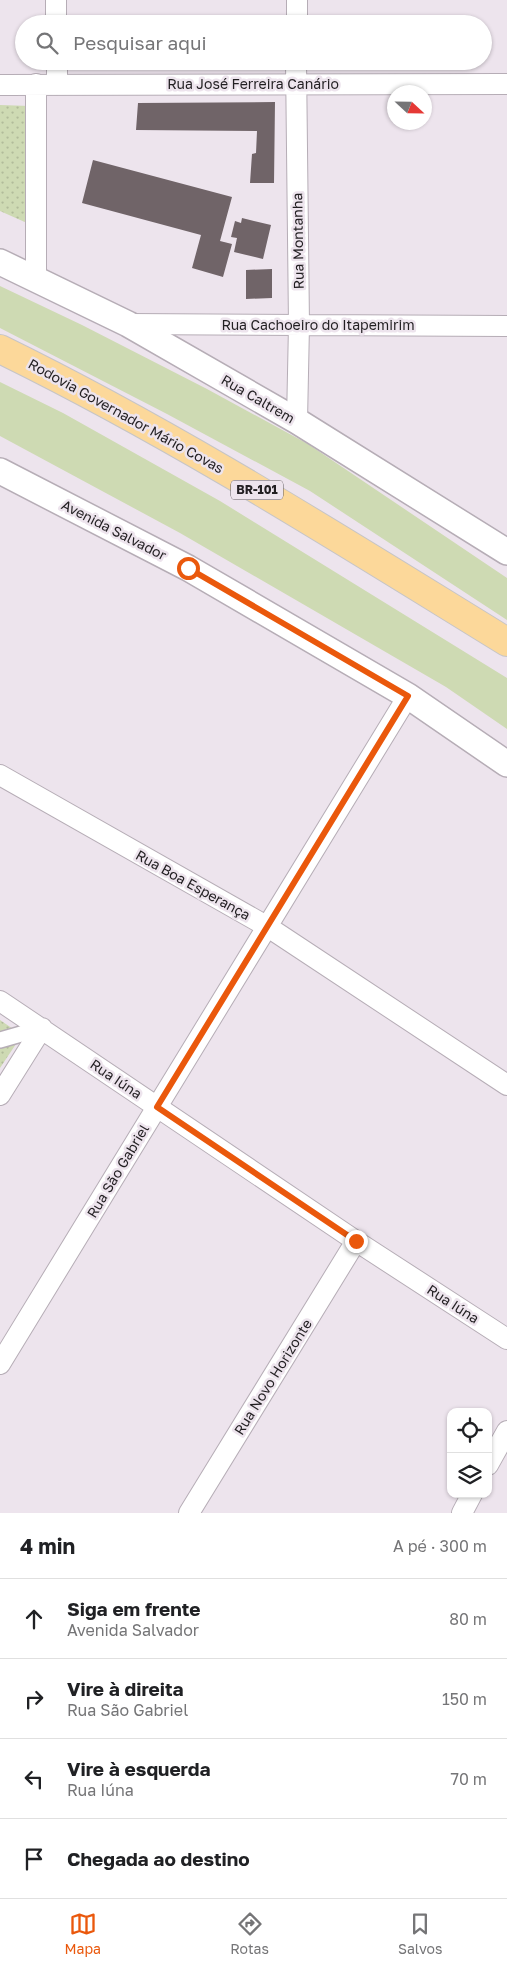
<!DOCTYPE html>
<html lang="pt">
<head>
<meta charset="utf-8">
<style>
	body { margin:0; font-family:"Golos Text",sans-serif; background:#f6f6f6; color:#202124 }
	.controls { position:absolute; right:15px; bottom:15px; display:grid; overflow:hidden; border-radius:10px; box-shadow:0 1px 4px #0004 }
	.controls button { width:45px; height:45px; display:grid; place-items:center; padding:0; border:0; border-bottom:1px solid #e0e0e0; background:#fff; color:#202124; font:25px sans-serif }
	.compass { position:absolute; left:387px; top:85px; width:45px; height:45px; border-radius:50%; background:#fff; box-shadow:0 1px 4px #0004; rotate:112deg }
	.stop { position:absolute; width:15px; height:15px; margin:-11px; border:4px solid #ea580c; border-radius:50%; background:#fff }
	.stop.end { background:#ea580c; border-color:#fff; box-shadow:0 1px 5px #0008 }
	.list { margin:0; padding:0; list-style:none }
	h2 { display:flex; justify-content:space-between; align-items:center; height:65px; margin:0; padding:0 20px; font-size:21px }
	h2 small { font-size:16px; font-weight:400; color:#757577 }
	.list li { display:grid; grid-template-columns:32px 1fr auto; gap:15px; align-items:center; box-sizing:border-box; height:80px; padding:0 20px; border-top:1px solid #e0e0e0 }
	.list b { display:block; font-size:19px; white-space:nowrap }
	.list p { margin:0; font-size:16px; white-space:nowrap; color:#757577 }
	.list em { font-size:16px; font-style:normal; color:#757577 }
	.icon { flex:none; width:28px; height:28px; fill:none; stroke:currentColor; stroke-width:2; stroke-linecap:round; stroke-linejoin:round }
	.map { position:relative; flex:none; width:507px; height:1513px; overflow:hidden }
	.search { position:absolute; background:#fff; box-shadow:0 1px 4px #0004; left:15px; right:15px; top:15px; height:55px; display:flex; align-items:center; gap:12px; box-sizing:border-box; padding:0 18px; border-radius:28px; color:#757577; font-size:19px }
	.sheet { height:385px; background:#fff }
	nav { display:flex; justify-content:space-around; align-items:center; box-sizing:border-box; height:70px; border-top:1px solid #e0e0e0; background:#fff; font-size:14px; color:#757577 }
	nav a { display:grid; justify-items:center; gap:2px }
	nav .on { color:#ea580c }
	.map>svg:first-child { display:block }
</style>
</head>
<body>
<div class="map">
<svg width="507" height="1513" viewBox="0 0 507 1513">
	<defs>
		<pattern id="park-dots" width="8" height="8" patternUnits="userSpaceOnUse" patternTransform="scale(1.25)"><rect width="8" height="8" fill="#cedab3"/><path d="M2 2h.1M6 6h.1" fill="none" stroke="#b1bb9a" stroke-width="1.8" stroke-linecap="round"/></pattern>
	</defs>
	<rect width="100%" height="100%" fill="#ede4ed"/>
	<path fill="#cedab3" d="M0,286L82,325L207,389L308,444L507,578V620L310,491L167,414L0,328Z
		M0,382L63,413L220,501L507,678V729L446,687L180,533L0,436Z"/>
	<path fill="url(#park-dots)" d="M0,105L30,106L27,223L0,211Z
		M0,1020L22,1035L0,1068Z"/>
	<path fill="#706468" d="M275,102L274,183H250L252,154L256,153L257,131L136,130L138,103Z
		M93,160L232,197L220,241L232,244L223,277L192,268L201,235L82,203Z
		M242,218L271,225L263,259L234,252L237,238L231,237L235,221L241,223Z
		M272,269V298L246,299V270Z"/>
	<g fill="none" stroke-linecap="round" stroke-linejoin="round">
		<defs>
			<path id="pedestrian" d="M0,1040L42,1028"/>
			<path id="minor" d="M56,0V24
				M297,24V0
				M57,61V84
				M296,61L299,325L297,421
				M0,85L507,84
				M36,279V84
				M128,324L507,326
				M0,775L268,927L507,1085
				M0,1001L356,1241L507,1339
				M0,1095L42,1028
				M0,1364L408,696
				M488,1465L507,1431
				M189,1513L356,1241
				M462,1513L472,1494"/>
			<path id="tertiary" d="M0,262L128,324L297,421L507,552
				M0,471L188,568L408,696L507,764"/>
			<path id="trunk" d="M0,349C176,435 341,540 507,642"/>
		</defs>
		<use href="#pedestrian" stroke="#b6adb6" stroke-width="18"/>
		<use href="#minor" stroke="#b6adb6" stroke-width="22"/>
		<use href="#tertiary" stroke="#b6adb6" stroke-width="28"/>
		<use href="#trunk" stroke="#c6c5c6" stroke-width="30"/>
		<use href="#pedestrian" stroke="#fff" stroke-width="15"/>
		<use href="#minor" stroke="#fff" stroke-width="20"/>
		<use href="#tertiary" stroke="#fff" stroke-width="25"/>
		<use href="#trunk" stroke="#fcd89a" stroke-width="28"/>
	</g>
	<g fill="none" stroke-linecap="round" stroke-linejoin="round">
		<path stroke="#ea580c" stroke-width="6" d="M188,568L408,696L157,1107L356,1241"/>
	</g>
	<g text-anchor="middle" stroke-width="5" stroke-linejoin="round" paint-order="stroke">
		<rect fill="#ede4ed" stroke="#5f5a5f" stroke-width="1" x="231" y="480.5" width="52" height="19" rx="4"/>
		<g font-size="12" font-weight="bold" fill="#221f22">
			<text x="257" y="494">BR-101</text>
		</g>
		<g font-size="14" fill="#221f22" stroke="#ede4ed">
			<text x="253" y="89">Rua José Ferreira Canário</text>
			<text transform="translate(298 241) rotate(-91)" y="5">Rua Montanha</text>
			<text x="318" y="330">Rua Cachoeiro do Itapemirim</text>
			<text transform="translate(258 399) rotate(30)" y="5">Rua Caltrem</text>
			<text transform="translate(126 416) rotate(29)" y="5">Rodovia Governador Mário Covas</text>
			<text transform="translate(114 530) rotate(27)" y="5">Avenida Salvador</text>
			<text transform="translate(193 885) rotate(29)" y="5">Rua Boa Esperança</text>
			<text transform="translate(116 1079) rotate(34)" y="5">Rua Iúna</text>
			<text transform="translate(118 1171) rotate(-59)" y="5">Rua São Gabriel</text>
			<text transform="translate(453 1304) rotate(33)" y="5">Rua Iúna</text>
			<text transform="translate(273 1377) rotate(-58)" y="5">Rua Novo Horizonte</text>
		</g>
	</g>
</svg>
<div class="controls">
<button><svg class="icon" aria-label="locate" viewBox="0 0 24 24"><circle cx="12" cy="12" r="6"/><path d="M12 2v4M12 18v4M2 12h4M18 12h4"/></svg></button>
<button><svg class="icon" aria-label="layers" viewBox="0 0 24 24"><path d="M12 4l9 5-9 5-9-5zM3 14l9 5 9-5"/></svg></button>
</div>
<svg class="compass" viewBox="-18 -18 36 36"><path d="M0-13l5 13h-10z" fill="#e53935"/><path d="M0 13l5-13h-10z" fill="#757577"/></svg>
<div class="stop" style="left:188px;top:568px"></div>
<div class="stop end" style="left:356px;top:1241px"></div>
<div class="search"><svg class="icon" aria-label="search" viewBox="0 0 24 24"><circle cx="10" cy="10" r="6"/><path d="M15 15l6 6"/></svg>Pesquisar aqui</div>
</div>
<section class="sheet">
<h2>4 min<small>A pé · 300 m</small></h2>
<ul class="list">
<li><svg class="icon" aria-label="ahead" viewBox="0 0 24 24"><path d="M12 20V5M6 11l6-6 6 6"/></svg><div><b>Siga em frente</b><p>Avenida Salvador</p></div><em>80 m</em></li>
<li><svg class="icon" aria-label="right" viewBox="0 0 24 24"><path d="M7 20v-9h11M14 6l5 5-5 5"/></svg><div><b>Vire à direita</b><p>Rua São Gabriel</p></div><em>150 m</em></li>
<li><svg class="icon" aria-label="left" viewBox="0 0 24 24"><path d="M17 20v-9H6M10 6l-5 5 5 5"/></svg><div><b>Vire à esquerda</b><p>Rua Iúna</p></div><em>70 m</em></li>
<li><svg class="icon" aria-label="arrive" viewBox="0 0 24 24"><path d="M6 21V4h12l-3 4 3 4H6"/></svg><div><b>Chegada ao destino</b></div></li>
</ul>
</section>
<nav>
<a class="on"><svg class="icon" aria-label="map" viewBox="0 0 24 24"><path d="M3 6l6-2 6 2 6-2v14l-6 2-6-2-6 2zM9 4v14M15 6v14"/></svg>Mapa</a>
<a><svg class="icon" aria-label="directions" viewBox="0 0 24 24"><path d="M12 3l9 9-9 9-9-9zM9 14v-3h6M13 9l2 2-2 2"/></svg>Rotas</a>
<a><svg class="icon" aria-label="saved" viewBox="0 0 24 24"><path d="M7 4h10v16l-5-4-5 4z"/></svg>Salvos</a>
</nav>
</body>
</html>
